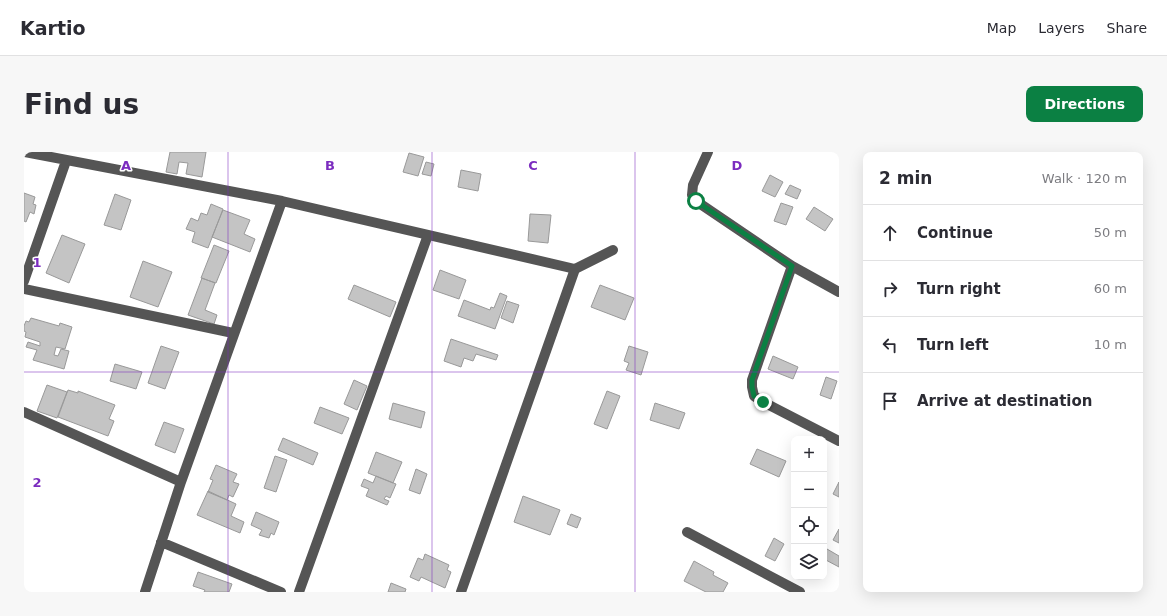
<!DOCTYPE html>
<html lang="en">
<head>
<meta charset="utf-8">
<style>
	body { margin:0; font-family:"DejaVu Sans",sans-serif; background:#f7f7f7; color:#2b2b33 }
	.controls { position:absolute; right:12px; bottom:12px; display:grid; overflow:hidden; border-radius:8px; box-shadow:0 4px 16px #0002 }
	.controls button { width:36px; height:36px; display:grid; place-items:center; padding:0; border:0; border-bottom:1px solid #e1e1e2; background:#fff; color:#2b2b33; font:20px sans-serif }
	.stop { position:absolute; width:12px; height:12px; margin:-9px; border:3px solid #0b8043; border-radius:50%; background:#fff }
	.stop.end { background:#0b8043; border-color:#fff; box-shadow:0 1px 4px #0008 }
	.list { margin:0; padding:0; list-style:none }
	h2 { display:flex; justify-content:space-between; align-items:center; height:52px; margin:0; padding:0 16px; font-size:17px }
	h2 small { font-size:13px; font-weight:400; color:#7c7c81 }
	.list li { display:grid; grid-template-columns:26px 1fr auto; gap:12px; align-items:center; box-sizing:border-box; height:56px; padding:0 16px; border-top:1px solid #e1e1e2 }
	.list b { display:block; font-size:15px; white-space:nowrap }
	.list em { font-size:13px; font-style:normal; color:#7c7c81 }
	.icon { flex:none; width:22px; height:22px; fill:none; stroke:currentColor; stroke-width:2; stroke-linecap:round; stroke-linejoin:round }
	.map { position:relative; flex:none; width:815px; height:440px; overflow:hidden; border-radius:8px }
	header { display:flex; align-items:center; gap:24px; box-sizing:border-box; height:56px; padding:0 20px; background:#fff; border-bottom:1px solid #e1e1e2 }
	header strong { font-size:19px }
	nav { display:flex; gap:22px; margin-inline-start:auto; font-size:14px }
	.intro { display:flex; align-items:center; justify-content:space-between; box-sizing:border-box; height:96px; padding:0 24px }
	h1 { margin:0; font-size:28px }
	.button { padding:10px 18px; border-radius:8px; background:#0b8043; color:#fff; font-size:14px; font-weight:700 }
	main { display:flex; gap:24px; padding:0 24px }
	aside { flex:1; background:#fff; border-radius:8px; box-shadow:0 4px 16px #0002 }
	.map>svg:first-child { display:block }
</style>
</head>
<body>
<header>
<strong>Kartio</strong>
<nav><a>Map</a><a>Layers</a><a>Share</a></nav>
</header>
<div class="intro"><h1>Find us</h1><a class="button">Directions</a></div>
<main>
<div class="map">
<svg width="815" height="440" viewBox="0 0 815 440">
	<rect width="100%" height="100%" fill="#fff"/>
	<path fill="#c4c4c4" stroke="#999" d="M146,0H182L178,25L162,22L164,11L155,10L153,22L142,20Z
		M385,1L400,5L394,24L379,20Z
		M402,10L410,12L407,24L398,22Z
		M437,18L457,22L454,39L434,35Z
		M746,23L759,30L751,45L738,39Z
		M766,33L777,38L773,47L761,42Z
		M0,41L11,45L9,52L12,53L10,62L6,60L2,70L0,69Z
		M91,42L107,48L97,78L80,73Z
		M757,51L769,55L762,73L750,69Z
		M187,52L199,57L184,96L168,90L171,80L162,77L167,66L174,69L177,61L183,63Z
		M790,55L809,67L801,79L782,67Z
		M199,58L226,68L220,82L231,87L226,100L188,85Z
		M506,62L527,63L524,91L504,89Z
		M38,83L61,92L45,131L22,121Z
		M190,93L205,99L192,131L177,126Z
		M119,109L148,120L134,155L106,145Z
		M416,118L442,128L435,147L409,138Z
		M178,126L191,131L181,158L193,163L190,172L164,163Z
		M330,133L372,150L366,165L324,147Z
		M576,133L610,146L601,168L567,155Z
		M476,141L483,144L471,177L434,164L440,148L466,158L467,155L470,156Z
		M483,149L495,153L489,171L477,166Z
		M7,166L35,174L36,171L48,175L41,197L32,195L30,203L34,204L37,197L45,199L40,217L9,208L13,198L2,195L4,190L16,194V190L1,185L2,180L0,179V174L2,169L5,170Z
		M427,187L474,203L472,208L452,202L449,209L440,206L437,215L420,209Z
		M137,194L155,200L141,237L124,231Z
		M605,194L624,200L617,223L602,218L605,211L600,209Z
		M749,204L774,215L769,227L744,217Z
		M91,212L118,220L112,237L86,229Z
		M802,225L813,229L807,247L796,243Z
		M330,228L343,234L333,258L320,252Z
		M23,233L43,240L33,266L13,259Z
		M44,238L54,241V239L91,253L85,267L90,269L84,284L34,265Z
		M583,239L596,244L583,277L570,272Z
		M369,251L401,260L397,276L365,267Z
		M631,251L661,261L655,277L626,268Z
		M296,255L325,266L318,282L290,271Z
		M140,270L160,277L151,301L131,293Z
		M259,286L294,301L289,313L254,298Z
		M733,297L762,309L755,325L726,312Z
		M352,300L378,310L369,331L344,321Z
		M251,304L263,308L252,340L240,336Z
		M192,313L213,322L209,330L215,332L209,345L205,343L203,348L184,340L189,328L186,327Z
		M392,317L403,322L396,342L385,338Z
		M352,324L372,332L366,346L362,344L360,347L365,349L363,353L342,344L345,337L337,334L340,327L349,331Z
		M815,330V345L809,342Z
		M184,339L212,352L207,364L220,370L216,381L173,363Z
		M499,344L536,358L526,383L490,370Z
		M232,360L255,370L250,383L247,381L245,386L235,383L238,378L227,373Z
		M547,362L557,366L553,376L543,372Z
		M815,377V391L809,388Z
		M750,386L760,392L751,409L741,404Z
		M803,397L815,404V415L800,407V403Z
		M401,402L425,413L423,418L427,420L421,436L397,425L395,429L386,425L394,406L399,408Z
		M670,409L690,420L689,423L704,431L699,440H682L660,429Z
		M174,420L208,432L205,440H180L181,438L169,434Z
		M367,431L382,437L381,440H364Z"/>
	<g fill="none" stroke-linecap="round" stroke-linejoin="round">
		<path stroke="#555" stroke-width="10" d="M1,0L258,49L551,117L437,440
			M684,0L669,33L668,43L672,49L768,114L815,140
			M768,114L728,228V235L730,244L739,250L815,289
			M551,117L589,98
			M0,129L42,9
			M0,137L209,181
			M0,260L157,330
			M663,380L776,440
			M137,390L257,440
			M121,440L157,330L258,49
			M275,440L404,83"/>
	</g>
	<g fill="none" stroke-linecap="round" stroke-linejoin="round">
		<path stroke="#0b8043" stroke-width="5" d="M672,49L768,114L728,228V235L730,244L739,250"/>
	</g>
	<path fill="none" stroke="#7b2cbf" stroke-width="1" stroke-opacity="0.55" d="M204,0V440M408,0V440M611,0V440M0,220H815"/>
	<g font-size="13" text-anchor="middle" font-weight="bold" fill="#7b2cbf" stroke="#fff" stroke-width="3" stroke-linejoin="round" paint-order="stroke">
		<text x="102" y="18">A</text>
		<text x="306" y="18">B</text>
		<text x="509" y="18">C</text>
		<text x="713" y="18">D</text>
		<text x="13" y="115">1</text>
		<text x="13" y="335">2</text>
	</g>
</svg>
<div class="controls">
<button>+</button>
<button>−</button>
<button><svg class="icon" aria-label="locate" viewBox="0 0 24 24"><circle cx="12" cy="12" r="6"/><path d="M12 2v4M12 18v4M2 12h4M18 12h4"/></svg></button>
<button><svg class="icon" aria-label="layers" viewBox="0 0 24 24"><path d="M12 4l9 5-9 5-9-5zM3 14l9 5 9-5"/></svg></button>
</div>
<div class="stop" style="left:672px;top:49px"></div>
<div class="stop end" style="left:739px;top:250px"></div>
</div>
<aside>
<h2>2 min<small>Walk · 120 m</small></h2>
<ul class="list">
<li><svg class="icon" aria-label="ahead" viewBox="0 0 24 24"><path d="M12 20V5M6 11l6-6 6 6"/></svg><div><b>Continue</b></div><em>50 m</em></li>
<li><svg class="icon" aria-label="right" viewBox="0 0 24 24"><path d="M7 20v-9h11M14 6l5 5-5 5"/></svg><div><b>Turn right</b></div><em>60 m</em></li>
<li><svg class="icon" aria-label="left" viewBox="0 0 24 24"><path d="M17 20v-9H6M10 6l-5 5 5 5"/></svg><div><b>Turn left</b></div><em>10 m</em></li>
<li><svg class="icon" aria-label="arrive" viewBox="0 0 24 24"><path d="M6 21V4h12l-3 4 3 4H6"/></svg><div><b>Arrive at destination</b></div></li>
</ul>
</aside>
</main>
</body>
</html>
